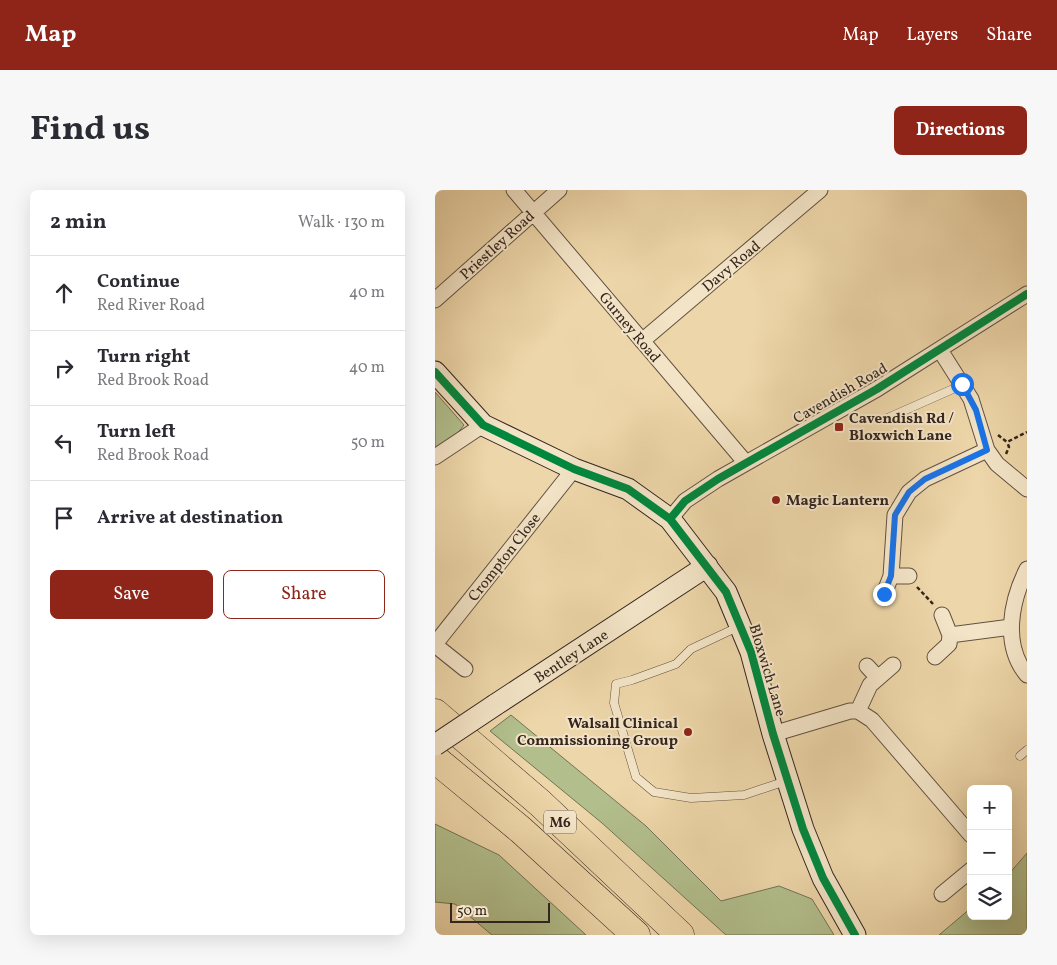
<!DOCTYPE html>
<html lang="en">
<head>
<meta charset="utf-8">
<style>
	body { margin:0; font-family:Vollkorn,serif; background:#f7f7f7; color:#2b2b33 }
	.controls { position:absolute; right:15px; bottom:15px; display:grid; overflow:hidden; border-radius:8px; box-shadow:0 5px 20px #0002 }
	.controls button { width:45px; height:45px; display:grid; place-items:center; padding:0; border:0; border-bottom:1px solid #e1e1e2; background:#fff; color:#2b2b33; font:25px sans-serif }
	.scale { position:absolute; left:15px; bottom:12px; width:100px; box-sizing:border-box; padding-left:5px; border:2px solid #34251e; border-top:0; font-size:14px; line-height:18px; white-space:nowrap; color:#34251e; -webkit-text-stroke:4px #f3e4c7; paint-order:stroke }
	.stop { position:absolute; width:15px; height:15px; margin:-11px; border:4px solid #1a73e8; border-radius:50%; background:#fff }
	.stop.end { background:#1a73e8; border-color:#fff; box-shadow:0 1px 5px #0008 }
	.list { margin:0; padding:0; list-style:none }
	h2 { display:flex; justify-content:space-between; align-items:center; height:65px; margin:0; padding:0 20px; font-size:21px }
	h2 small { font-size:16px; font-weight:400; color:#7c7c81 }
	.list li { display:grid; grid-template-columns:32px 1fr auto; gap:15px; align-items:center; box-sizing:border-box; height:75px; padding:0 20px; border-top:1px solid #e1e1e2 }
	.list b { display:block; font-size:19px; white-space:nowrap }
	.list p { margin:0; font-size:16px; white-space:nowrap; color:#7c7c81 }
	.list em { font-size:16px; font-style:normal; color:#7c7c81 }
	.actions { display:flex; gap:10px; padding:15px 20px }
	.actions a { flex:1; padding:11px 0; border:1px solid #8f2418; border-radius:8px; text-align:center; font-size:18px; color:#8f2418 }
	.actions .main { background:#8f2418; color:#fff }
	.icon { flex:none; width:28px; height:28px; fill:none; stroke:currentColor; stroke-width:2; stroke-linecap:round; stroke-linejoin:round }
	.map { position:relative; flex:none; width:592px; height:745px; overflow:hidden; border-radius:8px }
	header { display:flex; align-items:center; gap:30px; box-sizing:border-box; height:70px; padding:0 25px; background:#8f2418; color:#fff }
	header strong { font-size:24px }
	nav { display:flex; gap:28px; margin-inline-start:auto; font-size:18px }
	.intro { display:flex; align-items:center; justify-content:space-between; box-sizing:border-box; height:120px; padding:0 30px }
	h1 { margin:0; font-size:35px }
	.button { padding:12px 22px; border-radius:8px; background:#8f2418; color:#fff; font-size:18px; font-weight:700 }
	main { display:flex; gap:30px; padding:0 30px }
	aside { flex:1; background:#fff; border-radius:8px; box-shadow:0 5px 20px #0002 }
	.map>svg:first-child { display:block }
</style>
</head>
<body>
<header>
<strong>Map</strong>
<nav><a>Map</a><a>Layers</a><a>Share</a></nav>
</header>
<div class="intro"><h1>Find us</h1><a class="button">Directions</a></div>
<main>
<aside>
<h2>2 min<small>Walk · 130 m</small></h2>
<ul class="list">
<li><svg class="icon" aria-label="ahead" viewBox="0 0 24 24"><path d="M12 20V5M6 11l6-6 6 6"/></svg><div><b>Continue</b><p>Red River Road</p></div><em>40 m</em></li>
<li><svg class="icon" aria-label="right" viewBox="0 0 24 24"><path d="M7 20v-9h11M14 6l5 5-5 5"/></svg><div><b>Turn right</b><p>Red Brook Road</p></div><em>40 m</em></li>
<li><svg class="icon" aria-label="left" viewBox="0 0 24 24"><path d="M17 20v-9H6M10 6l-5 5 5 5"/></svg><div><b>Turn left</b><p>Red Brook Road</p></div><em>50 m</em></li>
<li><svg class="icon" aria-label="arrive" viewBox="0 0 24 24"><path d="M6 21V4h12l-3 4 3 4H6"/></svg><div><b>Arrive at destination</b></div></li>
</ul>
<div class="actions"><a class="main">Save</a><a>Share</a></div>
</aside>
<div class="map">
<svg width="592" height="745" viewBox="0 0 592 745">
	<rect width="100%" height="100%" fill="#edd6a9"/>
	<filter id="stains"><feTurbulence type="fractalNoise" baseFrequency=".004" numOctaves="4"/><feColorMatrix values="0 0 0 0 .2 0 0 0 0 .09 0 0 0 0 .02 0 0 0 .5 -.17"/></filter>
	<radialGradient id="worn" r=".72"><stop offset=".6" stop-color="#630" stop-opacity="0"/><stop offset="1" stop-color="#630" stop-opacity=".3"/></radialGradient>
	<path fill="#b2bf8d" stroke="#737256" d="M0,202L29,235L18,249L0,259Z
		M76,525L211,636L286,711L344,696L377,709L399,745H291L167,633L55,541Z
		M0,634L64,665L151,745H57L20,714L0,712Z
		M592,663V745H504L536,718V726H573V685Z"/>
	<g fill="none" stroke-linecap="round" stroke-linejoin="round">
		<defs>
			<path id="lane" d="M448,230L527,195
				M305,436L256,459L241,474L197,490L181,494L179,513L201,587L219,602L256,608L309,605L351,591
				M585,566L592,560"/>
			<path id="street" d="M79,0L311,273
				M0,110L124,0
				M207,151L385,0
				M505,160L536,209L552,260L562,274L592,299
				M0,267L48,235
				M235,329L250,311L283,289L442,199L592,104
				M592,379C576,411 567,455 592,485
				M456,386H474
				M449,404L456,386L460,325L474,302L490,289L552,260
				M507,425L515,445L576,437
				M0,454L139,279
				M0,455L30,479
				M500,467L514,454L515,445
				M432,476L443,488
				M423,521L435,495L458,475
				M338,544L415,521H423L437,530L536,645
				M507,704L536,680"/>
			<path id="secondary" d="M0,182L48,235L139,279L193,299L235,329L291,402L316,462L338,544L368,639L388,688L420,745
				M60,515L272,376"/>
			<path id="highway" d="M0,523L105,613L245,745
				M0,569L86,640L201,745"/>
		</defs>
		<use href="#lane" stroke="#625141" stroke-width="9"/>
		<use href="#street" stroke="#625141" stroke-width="17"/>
		<use href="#secondary" stroke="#34251e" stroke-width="23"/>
		<use href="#highway" stroke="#34251e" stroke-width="29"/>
		<path stroke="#34251e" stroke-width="2.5" stroke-dasharray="4 2.5" stroke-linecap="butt" d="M563,245L572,252L592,242
			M571,264L574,257L572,252
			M482,397L498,414"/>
		<use href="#lane" stroke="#f3e4c7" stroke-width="8"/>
		<use href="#street" stroke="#f3e4c7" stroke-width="15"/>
		<use href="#secondary" stroke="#f3e4c7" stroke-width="21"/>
		<use href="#highway" stroke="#edd6a9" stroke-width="28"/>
		<defs>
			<path id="secondary-bridge" d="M0,555L60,515"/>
		</defs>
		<use href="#secondary-bridge" stroke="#34251e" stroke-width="23" stroke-linecap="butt"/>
		<use href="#secondary-bridge" stroke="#f3e4c7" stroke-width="21"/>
		<defs>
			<path id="cycleway" d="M0,182L48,235L139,279L193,299L235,329L291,402L316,462L338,544L368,639L388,688L420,745
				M235,329L250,311L283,289L442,199L592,104"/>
		</defs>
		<use href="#cycleway" stroke="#f3e4c7" stroke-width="11"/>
		<use href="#cycleway" stroke="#00873e" stroke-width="8"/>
	</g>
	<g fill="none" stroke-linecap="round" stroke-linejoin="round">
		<path stroke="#1a73e8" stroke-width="6" d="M449,404L456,386L460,325L474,302L490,289L552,260L541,220L527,194"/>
	</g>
	<g fill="#8f2418" stroke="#f3e4c7" stroke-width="2">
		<rect x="399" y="232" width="10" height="10" rx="2.5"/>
		<circle cx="341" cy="310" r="5"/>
		<circle cx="253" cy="542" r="5"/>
	</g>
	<g text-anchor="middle" stroke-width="4" stroke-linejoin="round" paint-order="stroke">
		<rect fill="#f3e4c7" stroke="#6d5e51" stroke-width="1" x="109" y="620.5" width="32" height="23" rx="4"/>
		<g font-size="14" font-weight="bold" fill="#34251e">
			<text x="125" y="637">M6</text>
		</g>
		<g font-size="15" fill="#34251e" stroke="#f3e4c7">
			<text transform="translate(62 55) rotate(-42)" y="5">Priestley Road</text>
			<text transform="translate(296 76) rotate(-40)" y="5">Davy Road</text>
			<text transform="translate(195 137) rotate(50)" y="5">Gurney Road</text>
			<text transform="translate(405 203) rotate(-30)" y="5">Cavendish Road</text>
			<text transform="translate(69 367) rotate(-52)" y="5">Crompton Close</text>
			<text transform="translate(136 466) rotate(-33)" y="5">Bentley Lane</text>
			<text transform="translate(333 480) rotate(73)" y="5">Bloxwich Lane</text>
		</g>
		<g font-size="15" font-weight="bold" fill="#34251e" stroke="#f3e4c7" text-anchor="start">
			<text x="414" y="233">Cavendish Rd /<tspan x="414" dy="17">Bloxwich Lane</tspan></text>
			<text x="351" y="315">Magic Lantern</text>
			<text x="243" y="538" text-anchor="end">Walsall Clinical<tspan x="243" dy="17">Commissioning Group</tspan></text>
		</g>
	</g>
	<rect width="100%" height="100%" filter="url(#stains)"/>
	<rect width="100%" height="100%" fill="url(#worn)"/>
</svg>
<div class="controls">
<button>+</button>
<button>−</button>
<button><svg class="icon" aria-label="layers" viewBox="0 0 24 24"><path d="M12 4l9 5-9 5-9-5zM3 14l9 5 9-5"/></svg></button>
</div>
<div class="scale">50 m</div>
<div class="stop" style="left:527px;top:194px"></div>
<div class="stop end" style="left:449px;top:404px"></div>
</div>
</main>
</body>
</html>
